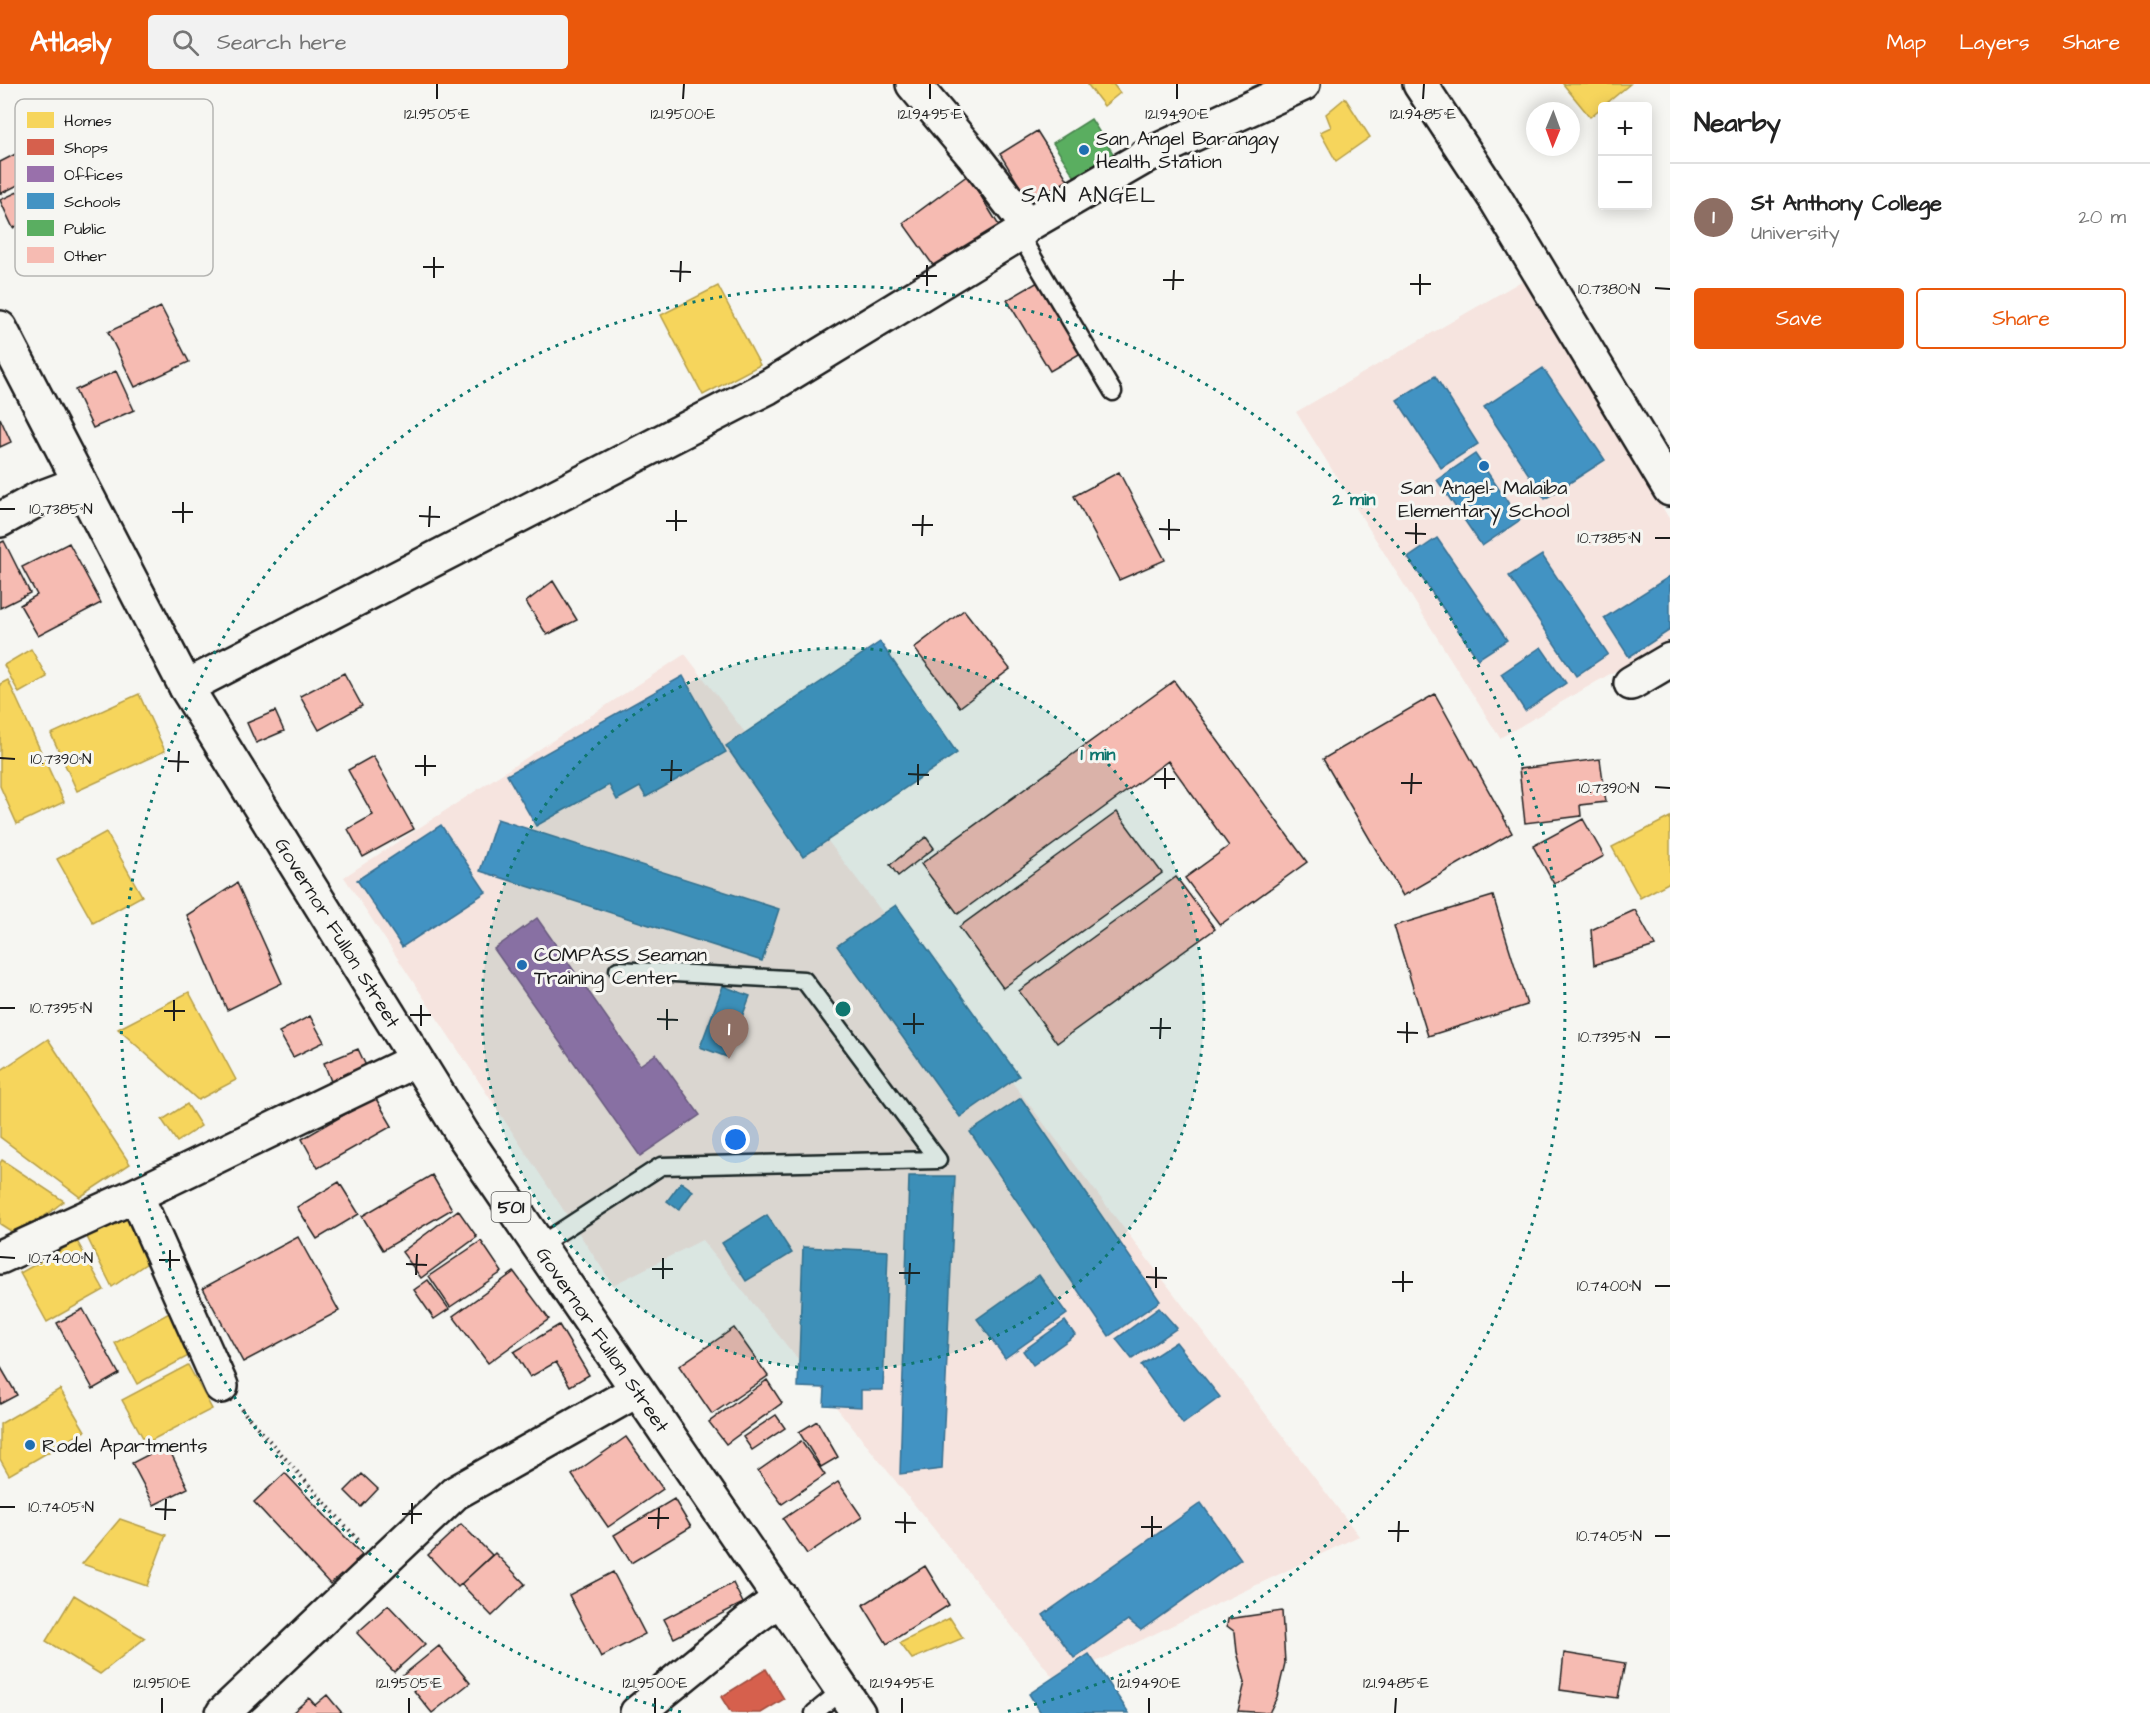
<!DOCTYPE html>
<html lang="en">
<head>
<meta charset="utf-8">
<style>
	body { margin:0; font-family:"Architects Daughter",sans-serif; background:#f2f2f2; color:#222 }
	.controls { position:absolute; right:18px; top:18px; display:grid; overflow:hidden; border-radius:6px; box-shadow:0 3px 15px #0003 }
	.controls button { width:54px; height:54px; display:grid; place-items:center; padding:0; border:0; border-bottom:2px solid #e0e0e0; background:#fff; color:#222; font:30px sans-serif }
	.compass { position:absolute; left:1526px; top:18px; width:54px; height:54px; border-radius:50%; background:#fff; box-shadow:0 3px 15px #0003; rotate:181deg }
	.you { position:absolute; left:736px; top:1056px; width:21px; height:21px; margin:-15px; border:4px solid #fff; border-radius:50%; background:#1a73e8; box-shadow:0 0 0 9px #1a73e833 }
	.badge { display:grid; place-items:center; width:39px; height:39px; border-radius:50%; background:#ea580c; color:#fff; font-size:20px; font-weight:700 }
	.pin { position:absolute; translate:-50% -50px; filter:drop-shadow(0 2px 3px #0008) }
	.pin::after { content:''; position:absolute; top:32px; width:21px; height:18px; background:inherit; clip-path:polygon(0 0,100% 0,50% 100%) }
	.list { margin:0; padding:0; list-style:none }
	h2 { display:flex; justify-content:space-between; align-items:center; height:78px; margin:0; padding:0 24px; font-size:26px }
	h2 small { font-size:20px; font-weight:400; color:#767676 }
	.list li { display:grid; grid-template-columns:39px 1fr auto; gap:18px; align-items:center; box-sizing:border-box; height:108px; padding:0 24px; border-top:2px solid #e0e0e0 }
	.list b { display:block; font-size:22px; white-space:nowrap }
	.list p { margin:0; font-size:20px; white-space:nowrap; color:#767676 }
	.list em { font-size:20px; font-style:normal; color:#767676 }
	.actions { display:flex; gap:12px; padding:18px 24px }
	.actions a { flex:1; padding:14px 0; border:2px solid #ea580c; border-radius:6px; text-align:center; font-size:21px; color:#ea580c }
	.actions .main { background:#ea580c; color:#fff }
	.icon { flex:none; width:33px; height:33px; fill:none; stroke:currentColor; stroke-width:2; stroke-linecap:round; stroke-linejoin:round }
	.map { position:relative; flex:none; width:1670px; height:1629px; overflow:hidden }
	header { display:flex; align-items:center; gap:36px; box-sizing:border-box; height:84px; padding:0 30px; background:#ea580c; color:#fff }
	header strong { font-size:28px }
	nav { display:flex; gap:33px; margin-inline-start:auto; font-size:21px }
	.search { width:420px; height:54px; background:#f2f2f2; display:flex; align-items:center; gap:15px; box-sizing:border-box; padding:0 21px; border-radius:6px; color:#767676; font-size:22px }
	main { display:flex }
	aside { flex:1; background:#fff }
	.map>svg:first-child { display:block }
</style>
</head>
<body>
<header>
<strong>Atlasly</strong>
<div class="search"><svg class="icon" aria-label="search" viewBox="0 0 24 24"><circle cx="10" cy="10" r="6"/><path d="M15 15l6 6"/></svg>Search here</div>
<nav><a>Map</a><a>Layers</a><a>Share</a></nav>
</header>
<main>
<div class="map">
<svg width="1670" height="1629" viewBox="0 0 1670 1629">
	<rect width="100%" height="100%" fill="#f6f6f2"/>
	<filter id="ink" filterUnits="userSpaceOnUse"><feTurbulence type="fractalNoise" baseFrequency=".0167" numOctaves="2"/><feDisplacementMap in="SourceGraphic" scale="12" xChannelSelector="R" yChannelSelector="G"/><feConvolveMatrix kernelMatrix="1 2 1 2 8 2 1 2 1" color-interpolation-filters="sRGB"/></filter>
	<g filter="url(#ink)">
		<path fill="#f6e4df" d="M1525,195L1670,436V555L1500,654L1296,328Z
			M685,570L1359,1452L1056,1597L702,1156L613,1201L344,793Z"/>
		<path fill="#f6d55c" stroke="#b59e49" stroke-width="1.5" d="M1089,0H1113L1120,9L1104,22L1088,1Z
			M1563,0H1630L1590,33Z
			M1345,14L1370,53L1336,77L1320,48L1331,43L1326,30Z
			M718,202L760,281L703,311L661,231Z
			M31,565L47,593L19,609L4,581Z
			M8,596L64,718L17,740L0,702V600Z
			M139,610L165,667L77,707L51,650Z
			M1670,733V798L1640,814L1612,763Z
			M106,748L142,812L93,839L57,775Z
			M189,908L236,996L198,1016L118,945Z
			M48,955L130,1080L80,1113L0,1053V987Z
			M187,1020L201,1042L177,1058L162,1036Z
			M2,1076L64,1117L19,1152L0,1140V1079Z
			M134,1126L153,1175L112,1203L87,1153Z
			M77,1157L104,1206L47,1238L20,1189Z
			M171,1228L194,1269L137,1300L115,1259Z
			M188,1281L212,1325L146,1359L122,1316Z
			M60,1305L85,1347L9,1391L0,1375V1340Z
			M120,1435L166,1451L147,1502L82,1480Z
			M74,1511L145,1554L100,1590L46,1557Z
			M950,1534L963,1554L912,1575L900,1559Z"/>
		<path fill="#d6604d" stroke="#9e4c3e" stroke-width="1.5" d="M766,1585L784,1615L761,1629H731L721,1613Z"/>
		<path fill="#9970ab" stroke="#745780" stroke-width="1.5" d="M537,834L640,981L656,970L700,1031L640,1072L494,865Z"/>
		<path fill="#4393c3" stroke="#376f91" stroke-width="1.5" d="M1543,284L1605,376L1545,415L1484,323Z
			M1435,292L1478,360L1441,384L1397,316Z
			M1475,370L1520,436L1482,462L1437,396Z
			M1437,454L1507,556L1478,575L1408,474Z
			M1542,471L1608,570L1576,592L1509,492Z
			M1670,492V546L1629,573L1604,534Z
			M880,558L957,669L803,773L726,662Z
			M1541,563L1566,599L1525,627L1501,590Z
			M683,592L726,668L646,713L640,703L617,716L609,701L536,742L507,691Z
			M497,735L779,825L762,877L480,787Z
			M441,741L486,808L402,863L357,796Z
			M896,821L1019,992L960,1033L837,862Z
			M723,902L750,912L727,973L700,963Z
			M1021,1014L1160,1217L1109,1252L970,1048Z
			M909,1092H955L942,1385L900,1390Z
			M681,1098L693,1107L679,1126L667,1117Z
			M767,1131L792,1169L746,1197L722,1159Z
			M803,1163L888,1167L883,1306H861V1323L824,1321L825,1304L798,1303Z
			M1039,1191L1067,1230L1005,1274L977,1235Z
			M1159,1224L1177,1244L1132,1275L1116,1255Z
			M1065,1237L1075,1251L1033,1281L1023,1267Z
			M1176,1258L1220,1313L1183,1340L1141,1281Z
			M1201,1419L1241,1475L1141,1546L1128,1536L1074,1574L1043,1531Z
			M1089,1570L1129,1629H1069L1068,1627L1064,1629H1041L1029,1610Z"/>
		<path fill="#5aae61" stroke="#47824c" stroke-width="1.5" d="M1091,35L1116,74L1078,98L1053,59Z"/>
		<path fill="#f6bbb2" stroke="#1c1c1c" stroke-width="1.5" d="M1037,47L1071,101L1033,124L1000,70Z
			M53,51L66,77L0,110V78Z
			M74,82L87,110L13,144L0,116Z
			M968,91L1006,153L938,188L903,139Z
			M1038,198L1081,269L1050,287L1007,216Z
			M161,223L189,278L135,303L108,248Z
			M116,287L134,326L93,344L75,306Z
			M0,334L11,358L0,363Z
			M1119,388L1165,476L1119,496L1074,412Z
			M4,457L30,509L0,524V459Z
			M69,459L101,519L38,552L20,521L37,511L22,483Z
			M553,497L577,536L547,551L526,518Z
			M964,526L1010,585L960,623L914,564Z
			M344,589L362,622L319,646L300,612Z
			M1174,597L1307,778L1220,841L1185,794L1229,762L1168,677L958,830L921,780Z
			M1435,610L1512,749L1403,812L1323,675Z
			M275,627L284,647L256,659L247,639Z
			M373,672L414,745L363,773L348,745L373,731L348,686Z
			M1600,675L1606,718L1580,721L1581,732L1525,739L1519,685Z
			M1117,728L1162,789L1003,904L959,843Z
			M1583,735L1604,772L1554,800L1533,762Z
			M926,753L934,764L898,792L890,781Z
			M1176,793L1215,845L1057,959L1019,907Z
			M237,799L282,899L227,926L187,831Z
			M1493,812L1527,921L1428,952L1394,842Z
			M1635,826L1655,862L1594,881L1591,846Z
			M310,932L324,958L293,973L279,948Z
			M358,965L367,984L332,1000L324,979Z
			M375,1013L392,1042L318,1084L302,1055Z
			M432,1091L452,1125L383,1166L362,1132Z
			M339,1098L359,1130L317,1155L297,1123Z
			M458,1126L477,1153L421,1194L402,1168Z
			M298,1153L339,1227L243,1278L203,1204Z
			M481,1157L502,1188L450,1223L429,1192Z
			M514,1188L549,1235L488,1279L453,1232Z
			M428,1196L449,1225L434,1235L414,1206Z
			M83,1225L119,1290L93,1305L57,1239Z
			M559,1241L589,1291L570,1302L556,1278L530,1293L514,1268Z
			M734,1244L768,1292L712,1330L679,1282Z
			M0,1282L17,1311L0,1320Z
			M767,1296L782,1319L726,1360L709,1338Z
			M776,1331L785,1344L752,1366L743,1353Z
			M817,1337L838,1373L821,1383L799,1348Z
			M626,1353L663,1405L608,1443L572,1391Z
			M801,1357L825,1391L782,1420L758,1387Z
			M167,1361L188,1404L154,1421L132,1379Z
			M285,1389L362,1471L355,1477L365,1488L351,1501L341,1490L330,1500L254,1418Z
			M362,1390L378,1405L361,1423L345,1407Z
			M838,1398L862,1433L807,1470L783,1435Z
			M674,1415L691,1443L631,1479L614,1451Z
			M461,1440L492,1471L458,1503L428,1471Z
			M495,1469L525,1500L492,1532L461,1500Z
			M925,1482L949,1521L887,1560L863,1521Z
			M613,1488L645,1550L601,1573L569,1511Z
			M733,1499L743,1519L674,1554L664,1535Z
			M388,1521L425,1560L394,1588L357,1549Z
			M1282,1527L1285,1579L1277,1613L1269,1629L1238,1627L1245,1598L1237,1568L1235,1548L1227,1542L1228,1535Z
			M439,1562L470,1599L432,1629L402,1592Z
			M1564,1569L1625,1579L1618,1614L1560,1606Z
			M327,1611L342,1629H292L309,1614L315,1621Z"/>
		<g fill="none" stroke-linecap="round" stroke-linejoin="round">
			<defs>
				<path id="service" d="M1019,150L1113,308
					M538,1162L661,1082L938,1076L804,896L618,886
					M814,1629L842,1606"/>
				<path id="minor" d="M913,0L972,70L1027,141
					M1420,0L1495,114L1670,405
					M0,436L40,414L80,399
					M1631,599L1670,576
					M186,603L768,303L1019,150L1027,141L1148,71L1303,0
					M136,1111L221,1302
					M0,1173L136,1111L416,976
					M223,1629L455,1409L636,1307
					M637,1629L751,1536L781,1514"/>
				<g id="primary">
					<path id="s1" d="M0,244L186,603L462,1049L858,1629"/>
				</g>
			</defs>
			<use href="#service" stroke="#1c1c1c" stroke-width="21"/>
			<use href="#minor" stroke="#1c1c1c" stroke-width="38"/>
			<use href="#primary" stroke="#1c1c1c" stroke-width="38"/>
			<path stroke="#1c1c1c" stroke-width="4" stroke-dasharray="1.5 4.5" stroke-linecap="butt" d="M241,1325L360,1458"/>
			<use href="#service" stroke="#f6f6f2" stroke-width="16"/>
			<use href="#minor" stroke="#f6f6f2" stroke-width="33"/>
			<use href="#primary" stroke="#f6f6f2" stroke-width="33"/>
		</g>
	</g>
	<path fill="none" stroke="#1c1c1c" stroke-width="2" d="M437,15V0M683,15L684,0M930,15V0M1177,15V0M1423,15L1424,0M423,183H444M670,187L691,188M916,192H937M434,194V173M1163,196H1184M680,198L681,177M1410,200H1431M927,202V181M1655,204L1670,205M1173,206L1174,186M1420,211V190M0,425H15M172,428H193M419,432L440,433M666,437H687M183,439V418M912,441H933M429,443L430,422M1159,445L1180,446M676,447V426M1405,449L1426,450M922,452L923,431M1655,454H1670M1169,456V435M1416,460V439M0,674L15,675M168,677L189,678M415,682H436M661,686H682M178,688L179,667M908,690L929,691M425,692V671M1154,695H1175M671,697L672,676M1401,699H1422M918,701V680M1655,703L1670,704M1165,705V684M1411,710L1412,689M0,924H15M164,927H185M410,931H431M657,935L678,936M174,937V916M903,940H924M421,942V921M1150,944H1171M667,946V925M1397,948L1418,949M914,950V929M1655,953H1670M1160,955L1161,934M1407,959V938M0,1173L15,1174M159,1176H180M406,1180L427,1181M652,1185H673M170,1187V1166M899,1189H920M416,1191L417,1170M1146,1193L1167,1194M663,1195V1174M1392,1198H1413M909,1200L910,1179M1655,1202H1670M1156,1204V1183M1403,1208V1187M0,1423H15M155,1425L176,1426M402,1430H422M648,1434H669M165,1436L166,1415M895,1438L916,1439M412,1440V1419M1141,1443H1162M658,1445L659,1424M1388,1447H1409M905,1449V1428M1655,1452H1670M1152,1453V1432M1398,1458L1399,1437M162,1629V1614M409,1629V1614M655,1629V1614M902,1629V1614M1149,1629V1614M1395,1629L1396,1614"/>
	<circle cx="843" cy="925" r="361" fill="#0f766e" fill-opacity=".12"/>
	<g fill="none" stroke="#0f766e" stroke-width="3" stroke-dasharray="3 6">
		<circle cx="843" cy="925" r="361"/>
		<path d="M681 1628A722 722 0 1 1 1005 1628"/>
	</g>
	<g fill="#1f6fb2" stroke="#f6f6f2" stroke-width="2">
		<circle cx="1084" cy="66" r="6"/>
		<circle cx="1484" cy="382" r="6"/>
		<circle cx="522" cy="881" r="6"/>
		<circle cx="30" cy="1361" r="6"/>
	</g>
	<g text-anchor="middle" stroke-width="6" stroke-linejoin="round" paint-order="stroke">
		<rect fill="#f6f6f2" stroke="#5d5d5c" stroke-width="1.5" x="491.5" y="1108" width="39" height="30" rx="4.5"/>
		<g font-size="18" font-weight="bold" fill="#1c1c1c">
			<text x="511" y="1129">501</text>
		</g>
		<g font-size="20" fill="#1c1c1c" stroke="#f6f6f2" text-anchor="start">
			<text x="1096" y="61">San Angel Barangay<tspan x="1096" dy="23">Health Station</tspan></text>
			<text x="1484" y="410" text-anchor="middle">San Angel- Malaiba<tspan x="1484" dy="23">Elementary School</tspan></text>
			<text x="534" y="877">COMPASS Seaman<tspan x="534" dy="23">Training Center</tspan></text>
			<text x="42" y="1368">Rodel Apartments</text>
		</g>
		<g font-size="20" fill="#1c1c1c" stroke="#f6f6f2">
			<text dy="7" stroke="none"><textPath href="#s1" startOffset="693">Governor Fullon Street</textPath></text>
			<text dy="7" stroke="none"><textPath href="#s1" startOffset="1179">Governor Fullon Street</textPath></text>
		</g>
		<g font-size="22" letter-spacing="1.5" fill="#1c1c1c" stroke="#f6f6f2">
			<text x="1089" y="118">SAN ANGEL</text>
		</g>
	</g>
	<rect x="15" y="15" width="198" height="177" rx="9" fill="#f6f6f2" stroke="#b5b5b2" stroke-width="1.5"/>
	<rect x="27" y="28" width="27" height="16" fill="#f6d55c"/>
	<rect x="27" y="55" width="27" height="16" fill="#d6604d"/>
	<rect x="27" y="82" width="27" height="16" fill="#9970ab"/>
	<rect x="27" y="109" width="27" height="16" fill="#4393c3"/>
	<rect x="27" y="136" width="27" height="16" fill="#5aae61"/>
	<rect x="27" y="163" width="27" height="16" fill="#f6bbb2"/>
	<g font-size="16" fill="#1c1c1c">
		<text x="64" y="42">Homes</text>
		<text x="64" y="69">Shops</text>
		<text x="64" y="96">Offices</text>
		<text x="64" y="123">Schools</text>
		<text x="64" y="150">Public</text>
		<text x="64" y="177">Other</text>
	</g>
	<g font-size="15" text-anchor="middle" fill="#1c1c1c" stroke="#f6f6f2" stroke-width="6" stroke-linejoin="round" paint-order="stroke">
		<text x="437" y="35">121.9505°E</text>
		<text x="683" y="35">121.9500°E</text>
		<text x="930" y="35">121.9495°E</text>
		<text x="1177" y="35">121.9490°E</text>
		<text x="1423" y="35">121.9485°E</text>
		<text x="1609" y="210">10.7380°N</text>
		<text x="61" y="430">10.7385°N</text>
		<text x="1609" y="459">10.7385°N</text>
		<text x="61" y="680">10.7390°N</text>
		<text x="1609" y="709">10.7390°N</text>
		<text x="61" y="929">10.7395°N</text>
		<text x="1609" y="958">10.7395°N</text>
		<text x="61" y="1179">10.7400°N</text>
		<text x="1609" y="1207">10.7400°N</text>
		<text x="61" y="1428">10.7405°N</text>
		<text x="1609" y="1457">10.7405°N</text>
		<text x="162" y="1604">121.9510°E</text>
		<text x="409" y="1604">121.9505°E</text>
		<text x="655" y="1604">121.9500°E</text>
		<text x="902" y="1604">121.9495°E</text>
		<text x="1149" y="1604">121.9490°E</text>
		<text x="1396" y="1604">121.9485°E</text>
	</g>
	<circle cx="843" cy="925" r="9" fill="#0f766e" stroke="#f6f6f2" stroke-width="3"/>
	<g font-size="18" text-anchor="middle" font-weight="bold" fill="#0f766e" stroke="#f6f6f2" stroke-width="6" stroke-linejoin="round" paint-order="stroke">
		<text x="1354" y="421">2 min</text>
		<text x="1098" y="676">1 min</text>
	</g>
</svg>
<div class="controls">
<button>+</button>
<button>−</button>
</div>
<svg class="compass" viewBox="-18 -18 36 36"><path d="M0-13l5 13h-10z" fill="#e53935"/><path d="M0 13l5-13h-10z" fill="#767676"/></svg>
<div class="you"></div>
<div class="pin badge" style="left:729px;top:975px;background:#8d6e63">1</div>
</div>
<aside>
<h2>Nearby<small></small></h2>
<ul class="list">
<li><span class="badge" style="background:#8d6e63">1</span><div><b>St Anthony College</b><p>University</p></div><em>20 m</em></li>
</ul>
<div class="actions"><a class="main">Save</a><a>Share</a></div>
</aside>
</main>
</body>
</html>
